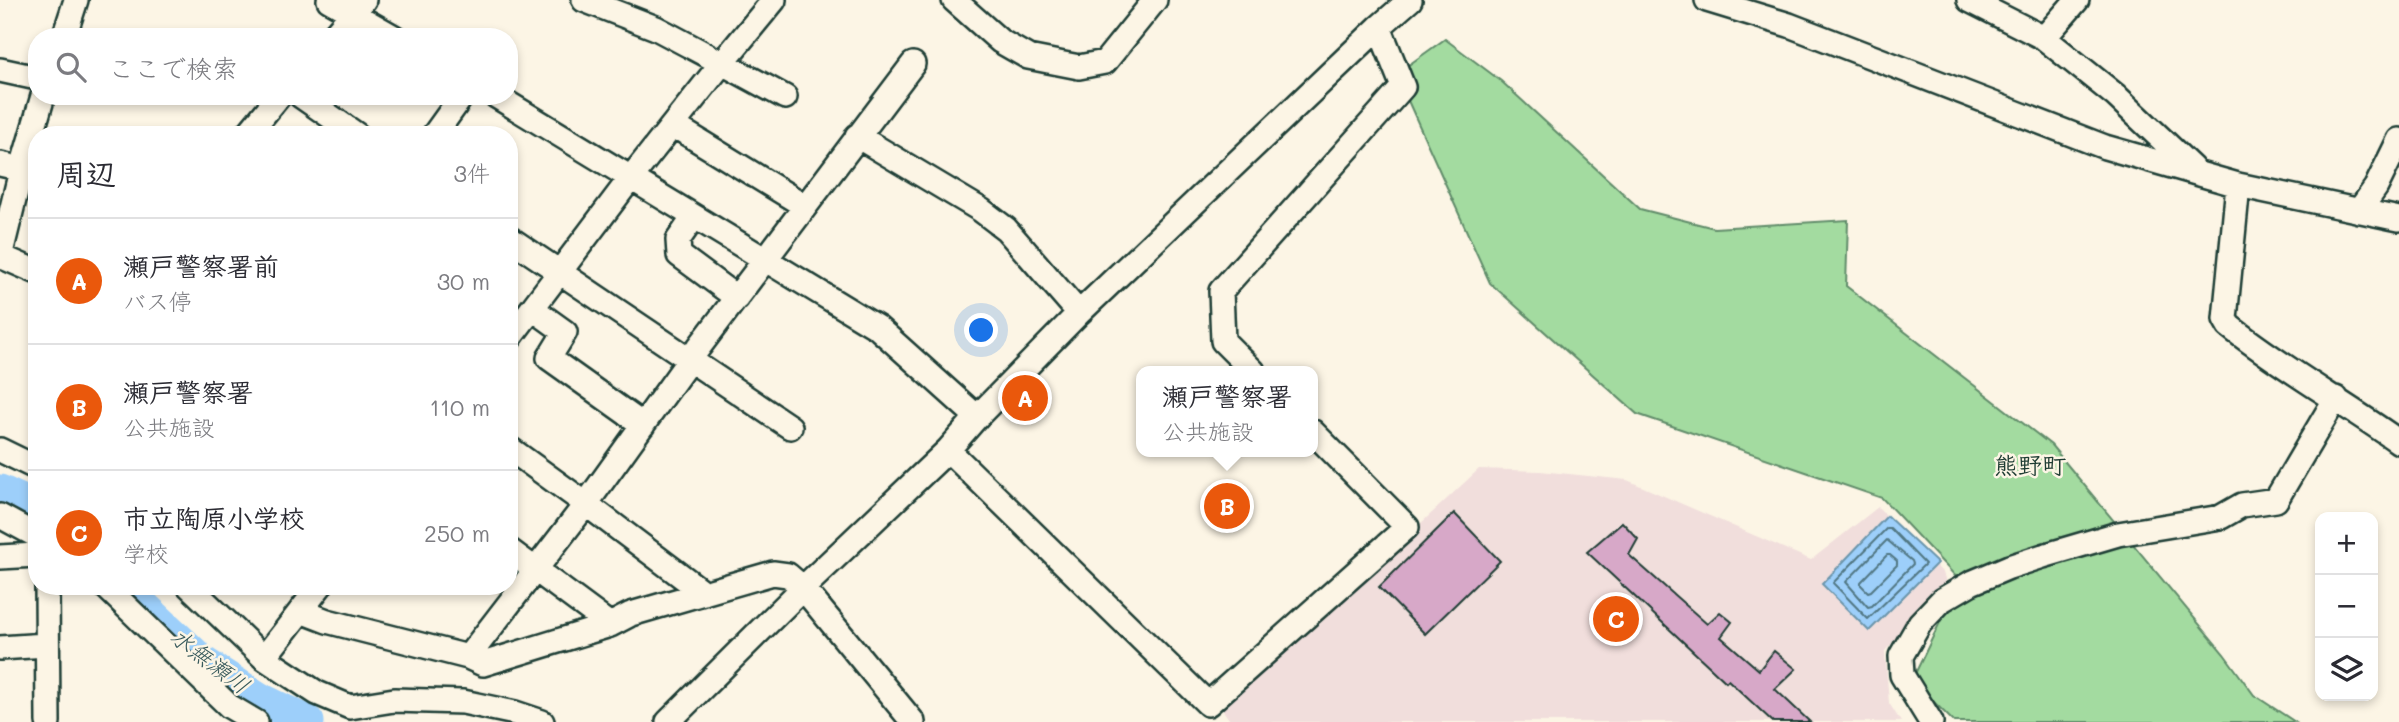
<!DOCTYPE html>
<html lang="ja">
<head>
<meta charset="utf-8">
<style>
	body { margin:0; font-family:Mali,"Klee One",sans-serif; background:#f7f7f7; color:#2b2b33 }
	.controls { position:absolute; right:21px; bottom:21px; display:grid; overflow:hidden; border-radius:14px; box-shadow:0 4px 10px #0003 }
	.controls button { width:63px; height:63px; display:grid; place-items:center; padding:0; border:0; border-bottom:2px solid #e1e1e2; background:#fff; color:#2b2b33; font:35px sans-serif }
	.you { position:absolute; left:982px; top:331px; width:24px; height:24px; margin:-18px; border:5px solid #fff; border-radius:50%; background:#1a73e8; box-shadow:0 0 0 10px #1a73e833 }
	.badge { display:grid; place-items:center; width:46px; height:46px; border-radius:50%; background:#ea580c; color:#fff; font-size:23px; font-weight:700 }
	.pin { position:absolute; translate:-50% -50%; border:4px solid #fff; box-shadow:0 2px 7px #0006 }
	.popup { position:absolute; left:1136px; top:366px; width:182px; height:91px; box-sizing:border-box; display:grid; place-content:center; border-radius:14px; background:#fff; filter:drop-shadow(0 2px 5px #0005); font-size:23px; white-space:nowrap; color:#7c7c81 }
	.popup b { font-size:26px; color:#2b2b33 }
	.popup::after { content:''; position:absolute; left:50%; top:100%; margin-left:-14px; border:14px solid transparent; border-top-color:#fff }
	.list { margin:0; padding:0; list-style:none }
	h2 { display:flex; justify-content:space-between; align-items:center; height:91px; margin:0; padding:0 28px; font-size:30px }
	h2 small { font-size:23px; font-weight:400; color:#7c7c81 }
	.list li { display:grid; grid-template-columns:46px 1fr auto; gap:21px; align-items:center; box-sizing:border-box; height:126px; padding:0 28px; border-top:2px solid #e1e1e2 }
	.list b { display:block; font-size:26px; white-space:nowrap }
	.list p { margin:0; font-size:23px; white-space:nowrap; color:#7c7c81 }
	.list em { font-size:23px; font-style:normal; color:#7c7c81 }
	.icon { flex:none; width:38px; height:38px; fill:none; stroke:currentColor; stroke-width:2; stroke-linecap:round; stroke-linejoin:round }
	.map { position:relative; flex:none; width:2399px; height:722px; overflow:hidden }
	.search { position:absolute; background:#fff; box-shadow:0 4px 10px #0003; left:28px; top:28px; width:490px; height:77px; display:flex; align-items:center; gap:18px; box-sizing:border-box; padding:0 24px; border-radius:28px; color:#7c7c81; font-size:26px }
	.panel { position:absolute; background:#fff; box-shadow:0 4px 10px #0003; left:28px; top:126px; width:490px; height:469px; border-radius:28px }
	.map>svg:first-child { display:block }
</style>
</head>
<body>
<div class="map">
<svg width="2399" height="722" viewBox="0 0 2399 722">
	<rect width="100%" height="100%" fill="#fcf5e5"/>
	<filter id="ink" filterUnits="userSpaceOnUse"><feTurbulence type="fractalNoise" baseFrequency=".0143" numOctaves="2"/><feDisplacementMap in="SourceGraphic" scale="14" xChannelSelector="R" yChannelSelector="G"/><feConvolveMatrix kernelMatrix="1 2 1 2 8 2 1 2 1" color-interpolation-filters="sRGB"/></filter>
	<g filter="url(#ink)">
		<path fill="#f1dedc" d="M1479,469L1540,471L1627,480L1811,560L1878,507L1943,573L1946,581L1885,651L1889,703L1901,722H1231L1222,709Z"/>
		<path fill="#a3dba0" stroke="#618c6a" stroke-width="2" d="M1445,39L1501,81L1640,209L1714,228L1848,220L1846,286L2051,445L2224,654L2254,695L2295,722H1954L1912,680L1960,581L1882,498L1637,414L1490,283L1396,74Z"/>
		<path fill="#9dcffa" stroke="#6b95ab" stroke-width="2" d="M1887,516L1937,563L1869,631L1822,584Z"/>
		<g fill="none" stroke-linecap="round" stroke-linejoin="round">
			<path stroke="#517783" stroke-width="2" d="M1887,528H1890L1925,564L1868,619L1833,583Z
				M1887,540L1912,561L1913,564L1872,606L1868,607L1846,582Z
				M1887,555H1890L1897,561V565L1871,591L1868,592L1861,585V582Z"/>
			<path stroke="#9dcffa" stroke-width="33" d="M0,491L37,508
				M122,586L204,663L260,699L308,722"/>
		</g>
		<path fill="#d7a8c8" stroke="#1f3d34" stroke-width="2" d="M1454,513L1500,561L1425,634L1379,587Z
			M1622,522L1638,539L1629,555L1707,624L1720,612L1732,622L1721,637L1759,670L1774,651L1796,669L1775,689L1810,722H1773L1728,680L1726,682L1587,552Z"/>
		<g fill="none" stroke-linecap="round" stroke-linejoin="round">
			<defs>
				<path id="minor" d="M329,0L394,37
					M774,0L722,63L785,97
					M954,0L1000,41L1028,57L1079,67L1105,62L1155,0
					M1707,0L1789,25L2105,147L2238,185L2399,219
					M1969,0L2044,38L2115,95L2192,168
					M64,37L76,0
					M332,37L364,0
					M2044,38L2077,0
					M0,70L37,78
					M301,96L357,135
					M496,96L878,328L977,417
					M673,125L805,206
					M247,135L279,96
					M434,135L462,96
					M857,136L981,210L1006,229L1079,313
					M0,164L9,166L37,180
					M2238,185L2225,319L2229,326C2283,369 2343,402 2399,442
					M2359,211L2376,187L2399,140
					M694,217L678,240L679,255L737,298
					M509,238L790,427
					M0,256L37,272
					M0,257L21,171L43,96
					M533,309L565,332L549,358L643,425
					M509,339L630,179L722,63L656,28L584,0
					M1253,371L1223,341L1221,291L1403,87L1379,27
					M509,448L586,504L690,359L913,64
					M0,450L37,468
					M948,450L1208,704L1407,527L1313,432
					M0,516L37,536
					M509,550L610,625L631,614L773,573L788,575L803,588L913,722
					M0,557L37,555
					M47,586L48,722
					M105,586L229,706L256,722
					M189,586L264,658L317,693L350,707L394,700L463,702L515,713L542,722
					M301,611L327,621L468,657L586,504L704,593
					M0,648L46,645
					M468,657L483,664L610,625
					M264,658L320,586
					M668,722L803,588L948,450L977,417L1079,313L1379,27L1410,0
					M1931,722L1902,675L1901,656L1920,623L1942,600L1971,583L2009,567L2043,556L2118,534L2221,517L2242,505L2276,500L2336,398"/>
			</defs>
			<use href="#minor" stroke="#1f3d34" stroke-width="28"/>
			<use href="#minor" stroke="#fcf5e5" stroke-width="23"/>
		</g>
	</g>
	<g text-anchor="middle" stroke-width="5" stroke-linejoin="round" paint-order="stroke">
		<g font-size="23" font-style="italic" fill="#385a5c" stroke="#fcf5e5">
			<text transform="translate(210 661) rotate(37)" y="8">水無瀬川</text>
		</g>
		<g font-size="24" font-weight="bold" fill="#1f3d34" stroke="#fcf5e5">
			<text x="2030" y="474">熊野町</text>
		</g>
	</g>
</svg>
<div class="controls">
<button>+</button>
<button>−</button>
<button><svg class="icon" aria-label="layers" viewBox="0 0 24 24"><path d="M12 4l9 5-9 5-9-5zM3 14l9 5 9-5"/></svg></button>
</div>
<div class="you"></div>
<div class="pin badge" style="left:1025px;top:398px">A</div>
<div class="pin badge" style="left:1227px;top:506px">B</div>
<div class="popup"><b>瀬戸警察署</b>公共施設</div>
<div class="pin badge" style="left:1616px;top:619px">C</div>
<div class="search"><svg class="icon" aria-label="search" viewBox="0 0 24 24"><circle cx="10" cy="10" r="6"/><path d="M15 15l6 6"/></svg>ここで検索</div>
<section class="panel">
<h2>周辺<small>3件</small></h2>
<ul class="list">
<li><span class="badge">A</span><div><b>瀬戸警察署前</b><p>バス停</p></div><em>30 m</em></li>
<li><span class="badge">B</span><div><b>瀬戸警察署</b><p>公共施設</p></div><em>110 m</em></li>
<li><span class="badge">C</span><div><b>市立陶原小学校</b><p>学校</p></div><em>250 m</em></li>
</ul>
</section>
</div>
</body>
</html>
